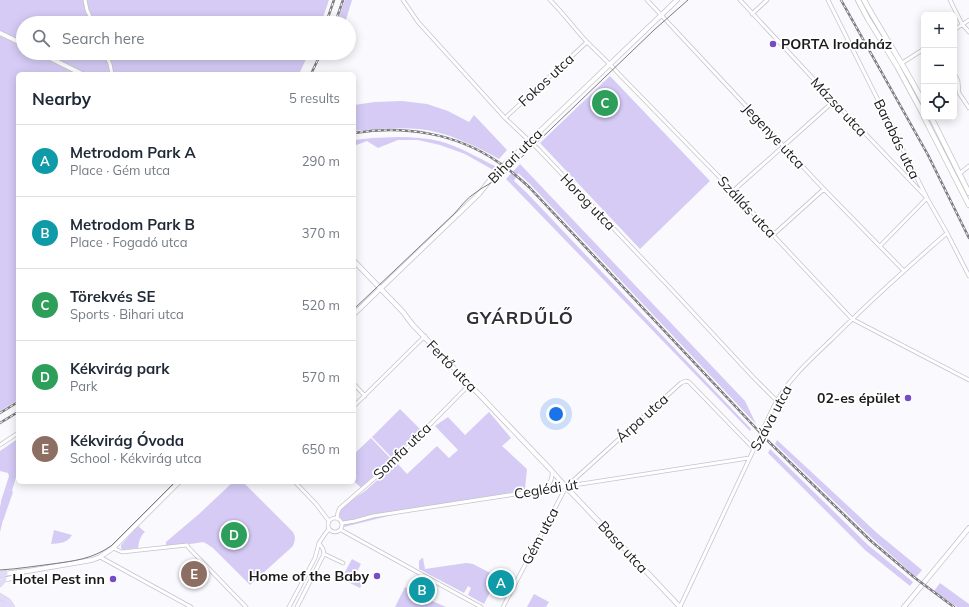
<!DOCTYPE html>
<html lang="en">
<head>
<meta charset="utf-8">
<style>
	body { margin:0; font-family:Mulish,sans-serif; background:#f2f2f3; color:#1f2937 }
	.controls { position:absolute; right:12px; top:12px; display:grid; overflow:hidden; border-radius:6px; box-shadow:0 2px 10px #0003 }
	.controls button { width:36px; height:36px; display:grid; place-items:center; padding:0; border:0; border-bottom:1px solid #e0e1e3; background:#fff; color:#1f2937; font:20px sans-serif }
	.you { position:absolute; left:556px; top:414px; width:14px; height:14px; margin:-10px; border:3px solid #fff; border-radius:50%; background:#1a73e8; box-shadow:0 0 0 6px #1a73e833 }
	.badge { display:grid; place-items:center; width:26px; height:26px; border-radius:50%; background:#0b8043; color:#fff; font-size:13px; font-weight:700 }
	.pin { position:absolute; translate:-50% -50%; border:2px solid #fff; box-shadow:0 1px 4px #0006 }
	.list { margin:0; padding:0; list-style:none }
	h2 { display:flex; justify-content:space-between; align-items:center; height:52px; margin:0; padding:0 16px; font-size:17px }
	h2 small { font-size:13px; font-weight:400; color:#747a83 }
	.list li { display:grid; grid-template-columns:26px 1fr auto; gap:12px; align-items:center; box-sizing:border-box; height:72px; padding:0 16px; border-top:1px solid #e0e1e3 }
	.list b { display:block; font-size:15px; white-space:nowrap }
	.list p { margin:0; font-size:13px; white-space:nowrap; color:#747a83 }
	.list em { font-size:13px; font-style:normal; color:#747a83 }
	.icon { flex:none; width:22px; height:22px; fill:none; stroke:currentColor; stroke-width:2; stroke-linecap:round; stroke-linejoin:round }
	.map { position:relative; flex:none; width:969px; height:607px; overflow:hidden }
	.search { position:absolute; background:#fff; box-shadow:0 2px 10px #0003; left:16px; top:16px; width:340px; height:44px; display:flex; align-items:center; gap:10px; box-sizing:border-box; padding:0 14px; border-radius:22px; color:#747a83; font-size:15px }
	.panel { position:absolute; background:#fff; box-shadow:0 2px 10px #0003; left:16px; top:72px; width:340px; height:412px; border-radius:6px }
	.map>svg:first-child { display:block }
</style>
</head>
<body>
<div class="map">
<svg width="969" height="607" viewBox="0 0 969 607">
	<rect width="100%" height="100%" fill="#faf9fe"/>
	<path fill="#d5cbf5" d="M0,0H329L321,23H23V53H309L299,74H18V400L0,411Z
		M345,0H352L345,23H336Z
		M610,76L710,181L640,249L540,143Z
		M402,101L427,104L448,111L469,122L474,115L507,150L499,159C474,145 447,132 419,129C397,127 375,129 354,131V105L375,102Z
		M398,137C412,137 425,138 439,141C459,146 478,158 497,167L495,171L465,154L440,145L418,140H398L378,148L367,141L354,146V140L372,138Z
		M520,164L745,401L756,424L530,184L518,173L514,181L527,193L751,429L750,431L506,179Z
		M400,409L421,430L392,458L372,437Z
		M489,412L511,438L502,446L527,469L525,489L489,498L408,511L344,527L338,512L340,508L365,491L397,463L407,474L437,446L449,458L458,450L435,426L448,417L465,435Z
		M371,438L391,459L361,488L354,481V454Z
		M16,440H18V470L12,491L13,492L4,518V519L3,520L0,532V507L1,502V501L9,476L8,473L0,471V451Z
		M777,440L877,533L922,570L916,577L872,538L775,444Z
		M770,449L868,545L913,582L910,586L865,550L768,453Z
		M233,482H243L293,532C296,538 295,540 293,546L250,585L213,548L207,544L203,542L166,548V542L199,514Z
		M138,526L145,532C140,536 139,542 138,548L123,550L121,548V545Z
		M54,530L72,535C67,544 59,543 51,544Z
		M422,558H423L425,569L466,563L473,564L498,577L484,604L468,595L471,588L468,586L464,593L419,569V561Z
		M352,559L361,564L354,577L363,582L360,588L346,581V582L341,579Z
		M940,583L969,604V607H957L934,591Z
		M405,587L430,600L446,607H395Z
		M534,594L549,602L546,607H527Z"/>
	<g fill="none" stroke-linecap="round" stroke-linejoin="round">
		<defs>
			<path id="minor" d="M85,0L87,10L93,23
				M403,0L418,22L505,118L538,149L674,292L753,377L777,401
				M550,0C563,13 574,28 587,42C597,52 608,62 618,73L733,191L773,235L852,319L969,380
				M647,0L820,185L904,271
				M740,0L834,101L927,198L880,246
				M828,0L927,198L947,233L969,276
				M950,0L962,24L969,32
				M752,14L767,0
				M954,30L969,20
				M105,53L110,64L112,74
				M902,63L924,49
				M954,73L958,81L959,93L969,108
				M505,118L587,42
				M959,174L969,166
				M733,191L834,101
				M773,235L824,189
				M354,384L365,396
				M354,406L425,336
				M0,445L18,433
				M295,482L316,504L329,521
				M545,489C550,484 553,479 552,471
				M328 525a7 7 0 1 1 14 0a7 7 0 1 1-14 0Z
				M337,518L338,512L340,508L392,463L470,384
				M343,523L355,521L373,516L749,458
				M341,530L481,607
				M113,548L122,552L187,545L188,547L246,607
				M324,554L343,563
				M100,557L191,607
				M289,607L315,558L319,543L325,534L329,529
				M297,607L324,554L323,549L319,543
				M503,607L566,487L681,383L686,381L689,382L754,449
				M680,607L774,406C788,379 811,359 832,339C869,302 908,267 947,233"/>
			<path id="tertiary" d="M0,33L23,44
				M40,53L82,74
				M354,261L403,312L412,324L551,470L566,487L680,607
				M354,314L479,194L497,171L516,154L677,0
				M2,574L28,571L92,560L100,557L113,548L179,482
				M2,580L12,578L22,573
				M904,607L969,528"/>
			<path id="secondary" d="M858,0L868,19L897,66L924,116
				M864,0C883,35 906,68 924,104
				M924,117L969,205
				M931,117L969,193"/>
			<path id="primary" d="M0,575L5,573
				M0,584L4,579
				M0,596L8,601L12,607
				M0,603L7,607"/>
		</defs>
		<use href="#minor" stroke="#c5c4ca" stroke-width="4.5"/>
		<use href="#tertiary" stroke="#c5c4ca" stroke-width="5.5"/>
		<use href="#secondary" stroke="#c5c4ca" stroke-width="6"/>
		<use href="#primary" stroke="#d6d6d6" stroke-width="6"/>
		<use href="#minor" stroke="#fff" stroke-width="3"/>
		<use href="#tertiary" stroke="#fff" stroke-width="4"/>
		<use href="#secondary" stroke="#fff" stroke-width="4.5"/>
		<use href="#primary" stroke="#e2dafb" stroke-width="5"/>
		<path stroke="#7c7b7e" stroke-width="1" d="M354,309L455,213C461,206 467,198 475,193C484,186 494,182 503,175L654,30L688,0
			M0,570C18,569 35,566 52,564C74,561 92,559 111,546L175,482"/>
		<defs>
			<path id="rail" d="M841,0L928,155L969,238
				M326,23L334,0
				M335,23L343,0
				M311,74L321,53
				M354,133C404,125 456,133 498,162C509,169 519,178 529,187L768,441L871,541L915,578L954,607
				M0,413L18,402
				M0,423L18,412"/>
		</defs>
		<use href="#rail" stroke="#7c7b7e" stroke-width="2.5"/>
		<use href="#rail" stroke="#fff" stroke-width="1" stroke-dasharray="3" stroke-linecap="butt"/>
	</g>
	<g fill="#764cc5" stroke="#fff" stroke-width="1.5">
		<circle cx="773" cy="44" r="4"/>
		<circle cx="908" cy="398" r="4"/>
		<circle cx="377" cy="576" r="4"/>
		<circle cx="113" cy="579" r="4"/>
	</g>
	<g text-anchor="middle" stroke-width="3.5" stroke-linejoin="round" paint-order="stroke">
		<g font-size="14" font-weight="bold" fill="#1b1a1c" stroke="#fff" text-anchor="end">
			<text x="781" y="49" text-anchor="start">PORTA Irodaház</text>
			<text x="900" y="403">02-es épület</text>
			<text x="369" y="581">Home of the Baby</text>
			<text x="105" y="584">Hotel Pest inn</text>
		</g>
		<g font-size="14" fill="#1b1a1c" stroke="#fff">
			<text transform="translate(546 80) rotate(-43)" y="5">Fokos utca</text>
			<text transform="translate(839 107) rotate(47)" y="5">Mázsa utca</text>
			<text transform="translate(774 136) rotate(47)" y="5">Jegenye utca</text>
			<text transform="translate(897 139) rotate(64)" y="5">Barabás utca</text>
			<text transform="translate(515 156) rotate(-45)" y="5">Bihari utca</text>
			<text transform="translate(588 202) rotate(46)" y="5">Horog utca</text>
			<text transform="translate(747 207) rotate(47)" y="5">Szállás utca</text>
			<text transform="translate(452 366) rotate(46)" y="5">Fertő utca</text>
			<text transform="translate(642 418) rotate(-42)" y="5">Árpa utca</text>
			<text transform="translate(771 418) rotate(-62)" y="5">Száva utca</text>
			<text transform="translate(402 451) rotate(-44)" y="5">Somfa utca</text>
			<text transform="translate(546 489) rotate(-9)" y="5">Ceglédi út</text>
			<text transform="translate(540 536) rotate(-62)" y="5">Gém utca</text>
			<text transform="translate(623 547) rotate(47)" y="5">Basa utca</text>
		</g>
		<g font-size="18" font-weight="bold" letter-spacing="1" fill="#302f33" stroke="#fff">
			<text x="520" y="324">GYÁRDŰLŐ</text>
		</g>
	</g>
</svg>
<div class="controls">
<button>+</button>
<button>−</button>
<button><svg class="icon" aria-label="locate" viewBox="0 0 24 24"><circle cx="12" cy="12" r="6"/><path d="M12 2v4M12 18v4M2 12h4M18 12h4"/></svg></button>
</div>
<div class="you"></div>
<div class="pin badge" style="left:501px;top:583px;background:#0f9aa8">A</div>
<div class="pin badge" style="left:422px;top:590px;background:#0f9aa8">B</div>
<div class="pin badge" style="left:605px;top:103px;background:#2e9e5b">C</div>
<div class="pin badge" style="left:234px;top:535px;background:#2e9e5b">D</div>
<div class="pin badge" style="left:194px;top:574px;background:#8d6e63">E</div>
<div class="search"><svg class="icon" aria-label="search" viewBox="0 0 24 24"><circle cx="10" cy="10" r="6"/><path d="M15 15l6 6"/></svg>Search here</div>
<section class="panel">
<h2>Nearby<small>5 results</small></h2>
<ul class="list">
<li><span class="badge" style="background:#0f9aa8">A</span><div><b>Metrodom Park A</b><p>Place · Gém utca</p></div><em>290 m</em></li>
<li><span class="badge" style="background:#0f9aa8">B</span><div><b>Metrodom Park B</b><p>Place · Fogadó utca</p></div><em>370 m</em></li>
<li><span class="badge" style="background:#2e9e5b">C</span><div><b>Törekvés SE</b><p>Sports · Bihari utca</p></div><em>520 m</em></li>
<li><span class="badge" style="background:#2e9e5b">D</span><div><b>Kékvirág park</b><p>Park</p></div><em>570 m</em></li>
<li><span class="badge" style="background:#8d6e63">E</span><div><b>Kékvirág Óvoda</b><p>School · Kékvirág utca</p></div><em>650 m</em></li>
</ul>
</section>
</div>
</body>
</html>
